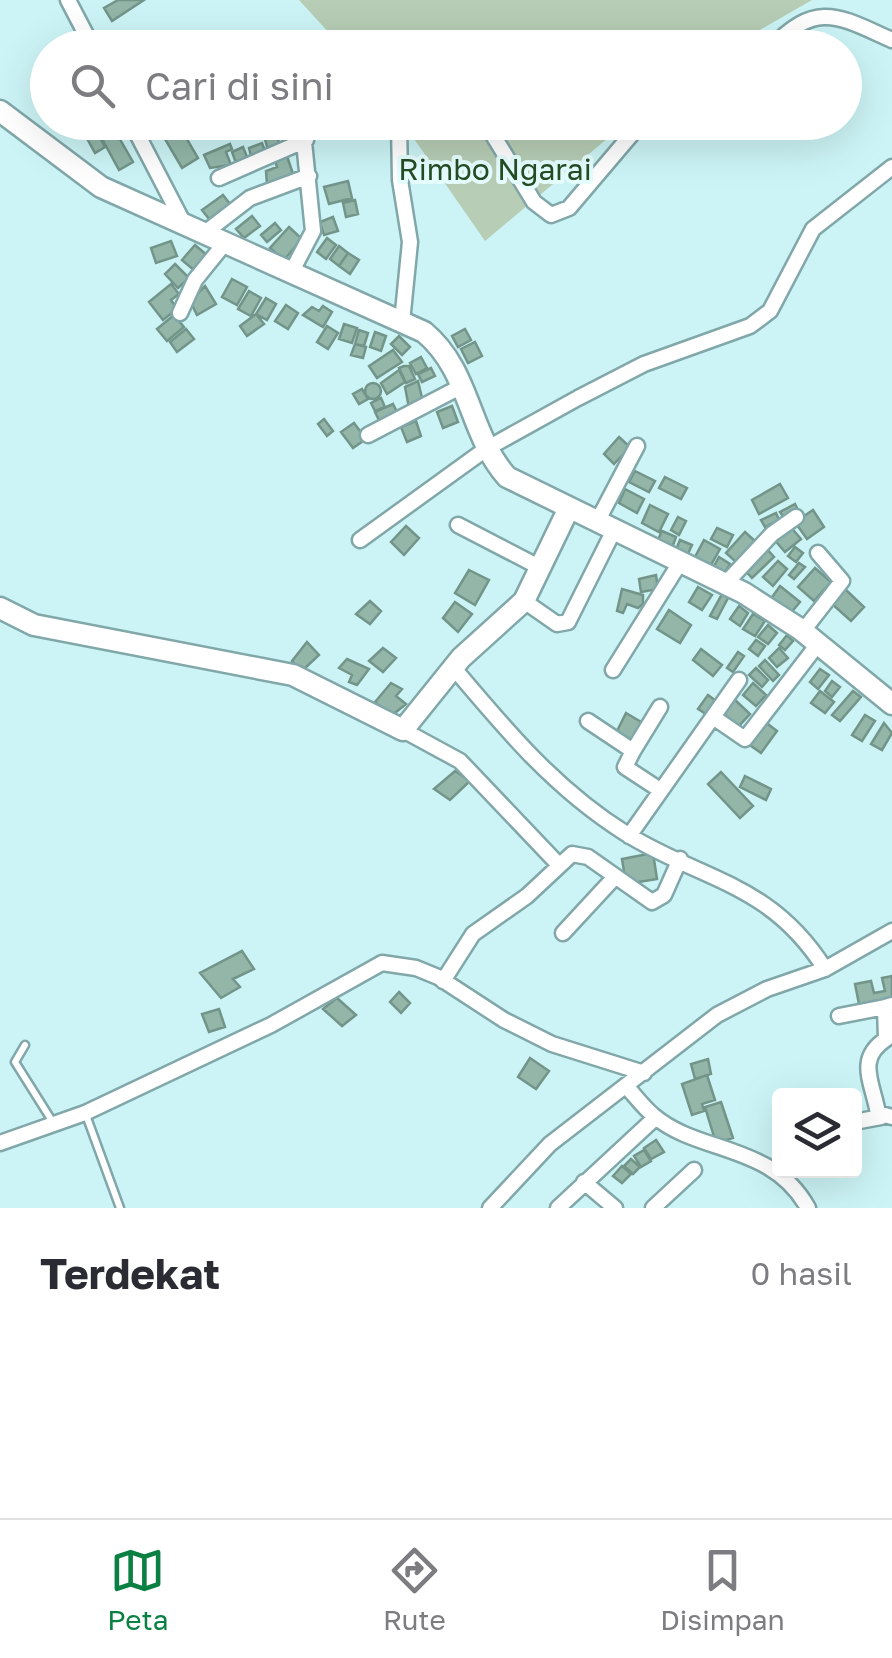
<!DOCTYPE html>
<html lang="id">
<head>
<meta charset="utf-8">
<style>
	body { margin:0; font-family:"Golos Text",sans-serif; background:#f7f7f7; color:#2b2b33 }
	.controls { position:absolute; right:30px; bottom:30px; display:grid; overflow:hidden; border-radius:10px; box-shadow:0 10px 40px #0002 }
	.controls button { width:90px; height:90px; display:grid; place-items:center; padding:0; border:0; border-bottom:2px solid #e1e1e2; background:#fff; color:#2b2b33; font:50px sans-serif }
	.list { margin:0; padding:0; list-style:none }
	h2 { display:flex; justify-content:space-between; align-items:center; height:130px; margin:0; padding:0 40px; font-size:42px }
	h2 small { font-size:32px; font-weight:400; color:#7c7c81 }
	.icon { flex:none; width:55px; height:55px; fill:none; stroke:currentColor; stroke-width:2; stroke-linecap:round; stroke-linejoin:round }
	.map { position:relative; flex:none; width:892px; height:1208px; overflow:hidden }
	.search { position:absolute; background:#fff; box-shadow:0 10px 40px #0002; left:30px; right:30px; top:30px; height:110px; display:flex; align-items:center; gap:25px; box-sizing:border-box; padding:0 35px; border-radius:55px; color:#7c7c81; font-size:38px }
	.sheet { height:310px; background:#fff }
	nav { display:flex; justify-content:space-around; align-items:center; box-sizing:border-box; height:140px; border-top:2px solid #e1e1e2; background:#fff; font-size:28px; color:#7c7c81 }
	nav a { display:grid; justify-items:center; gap:5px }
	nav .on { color:#0b8043 }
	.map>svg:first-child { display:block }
</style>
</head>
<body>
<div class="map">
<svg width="892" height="1208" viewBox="0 0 892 1208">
	<rect width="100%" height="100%" fill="#ccf4f6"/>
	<path fill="#b7cdb5" d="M299,0H812L730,47H342Z
		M403,123H626L485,241Z"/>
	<path fill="#93b6a9" stroke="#739589" stroke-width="2.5" d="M118,0H144L112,21L104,8Z
		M78,122H91L105,147L95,153Z
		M93,122H110L133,162L119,170Z
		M155,122H177L198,158L182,168Z
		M292,122L297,138L283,142L277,125Z
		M309,122H325L327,130L313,134Z
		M276,132L280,146L268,150L264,136Z
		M262,143L265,151L251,156L249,148Z
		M230,144L232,149L226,152L231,165L210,168L204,155Z
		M243,147L249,162L237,166L232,152Z
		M286,153L294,177L267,184L266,171L277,167L274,158Z
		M348,181L352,198L329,204L324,187Z
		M223,195L230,204L209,219L202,210Z
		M355,200L358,214L346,217L343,203Z
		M252,216L260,226L244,238L236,229Z
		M333,217L338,231L324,235L320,222Z
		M275,223L281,230L267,242L261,235Z
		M289,227L302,239L284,260L270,248Z
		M327,238L336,245L326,259L317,252Z
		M171,241L177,256L156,263L151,248Z
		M195,245L208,256L195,271L182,260Z
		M339,246L348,253L339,266L330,259Z
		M348,253L359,260L350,274L339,266Z
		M175,264L189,278L178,288L165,274Z
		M232,279L247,287L237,305L222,297Z
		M171,284L179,294L171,300L177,309L163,320L149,302Z
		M205,286L216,304L197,315L190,301Z
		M249,291L261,298L251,316L238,309Z
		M266,298L276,304L267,320L256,314Z
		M286,305L298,313L288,329L275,321Z
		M323,306L332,312L323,327L303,315L312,307L319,311Z
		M256,314L264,324L247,336L240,326Z
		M174,315L184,327L167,341L157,329Z
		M344,324L357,328L352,343L339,339Z
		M327,326L338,333L328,349L317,342Z
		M186,329L194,339L177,352L170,342Z
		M465,329L471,340L458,347L452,336Z
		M359,330L368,333L364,346L355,344Z
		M375,332L386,336L381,351L370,347Z
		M399,336L410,347L402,355L391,344Z
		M475,342L482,356L468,363L461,349Z
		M355,344L366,347L363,358L351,355Z
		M393,350L402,362L377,378L369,366Z
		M421,357L427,368L416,374L410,363Z
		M404,366H409L415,379L406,383L399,368Z
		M431,368L435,376L422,382L418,374Z
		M399,370L405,382L387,394L381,383Z
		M418,381L423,402L409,408L405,387Z
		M365 391a8 8 0 1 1 16 0a8 8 0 1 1-16 0Z
		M362,389L368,399L359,404L353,394Z
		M381,398L385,407L375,411L371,403Z
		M393,404L398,414L380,422L375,412Z
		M452,406L458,422L443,428L437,412Z
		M324,419L333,431L327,436L318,424Z
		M416,421L421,436L407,442L401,427Z
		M354,423L366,439L353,448L341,432Z
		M619,437L630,447L614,464L604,454Z
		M635,471L655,481L649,492L629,482Z
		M665,477L687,488L681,499L659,488Z
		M780,484L788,498L759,514L752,500Z
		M625,489L644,499L637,513L619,503Z
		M795,504L798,510L784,518L780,512Z
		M650,505L668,514L659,532L642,523Z
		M813,510L824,527L807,539L795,522Z
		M776,513L779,520L765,527L761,520Z
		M678,517L686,521L679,535L671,530Z
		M788,524L801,539L785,552L772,537Z
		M406,526L419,538L404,555L391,542Z
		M717,528L733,535L727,547L711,539Z
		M662,531L676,537L672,548L657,542Z
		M745,532L755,541L736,562L726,553Z
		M680,540L692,545L687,556L675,552Z
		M704,540L720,549L711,565L695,557Z
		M795,547L803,553L796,562L788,556Z
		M766,548L774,557L752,578L743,568Z
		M719,557L730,564L724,574L713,568Z
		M778,561L787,569L773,586L763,577Z
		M799,563L805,567L794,579L789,575Z
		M815,568L831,582L814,601L798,587Z
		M469,570L489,580L475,605L455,593Z
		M656,575L658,589L641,592L639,579Z
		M780,586L800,602L789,615L770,600Z
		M698,587L712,595L702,610L689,602Z
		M622,589L643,595V604L638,608L627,604L623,613L617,611Z
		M845,589L864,607L851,621L832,604Z
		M722,594L728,598L717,619L710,616Z
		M370,601L381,611L370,624L356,614Z
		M455,602L472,614L458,632L443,618Z
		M739,606L748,613L740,626L730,619Z
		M669,610L691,625L680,643L657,629Z
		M753,614L765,621L755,636L743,629Z
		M768,625L777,633L768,644L758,637Z
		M787,635L793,641L785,650L779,645Z
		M756,640L765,646L758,656L749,649Z
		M307,642L319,655L301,672L292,661Z
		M383,648L396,658L383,672L369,661Z
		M779,648L788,658L777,667L769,658Z
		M701,649L722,665L713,676L693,660Z
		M738,652L744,656L733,672L727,668Z
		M347,659L369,669L357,685L349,682L352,675L339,668Z
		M765,660L779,675L773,681L759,666Z
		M756,668L768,680L762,687L749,675Z
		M820,669L829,675L818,689L810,682Z
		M832,681L840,687L832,697L825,691Z
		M391,683L402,689L396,696L406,704L391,716L375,702Z
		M753,683L766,695L756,706L743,695Z
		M820,691L834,702L825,713L811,703Z
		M853,691L861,697L840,721L832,715Z
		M708,695L716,701L706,714L698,709Z
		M734,699L750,714L738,727L722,712Z
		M626,713L643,723L629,742L616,733Z
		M865,715L875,721L862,741L852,735Z
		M764,721L777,731L761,753L747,743Z
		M884,723L892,733L882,750L871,744Z
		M455,771L470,781L450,800L434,789Z
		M721,772L753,806L740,818L708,784Z
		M745,776L771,789L766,800L740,787Z
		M653,853L657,879L626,884L622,859Z
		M242,951L254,969L233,979L240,987L221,998L200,973Z
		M892,976V1002L860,1009L855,984L871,981L874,993L885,991L882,978Z
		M399,992L410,1003L401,1013L390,1002Z
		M337,998L356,1015L342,1026L323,1009Z
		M219,1009L225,1027L209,1032L202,1014Z
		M530,1058L549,1071L536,1089L518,1077Z
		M708,1059L711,1074L695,1079L691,1064Z
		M707,1075L715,1100L702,1104L704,1111L692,1115L682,1084Z
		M721,1102L733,1138L726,1140H715L705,1107Z
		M656,1140L664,1152L651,1159L644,1148Z
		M644,1150L651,1161L641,1167L634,1156Z
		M631,1159L640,1167L633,1174L624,1166Z
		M622,1166L631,1174L622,1183L613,1176Z"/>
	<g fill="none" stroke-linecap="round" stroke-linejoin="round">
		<defs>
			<path id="lane" d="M25,1045L15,1062L54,1124
				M86,1115L120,1208"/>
			<path id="street" d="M68,0L93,48
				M771,48C817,0 838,16 892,40
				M131,122L184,224
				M399,122L400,180L410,242L402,322
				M485,122L534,202L551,215L569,208L642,122
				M219,178L306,140
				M202,235L250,198L309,176
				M292,271L313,231L302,122
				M180,313L195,280L225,243
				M368,435L464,385
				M597,522L637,446
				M458,525L541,568
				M360,540L486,449L578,398L644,364L750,326L770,311L813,229L892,167
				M726,583L772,534L796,517
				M524,601L557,624L568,622L614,530
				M803,631L842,581L818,553
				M453,667C506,730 555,789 625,833C702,881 770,882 825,969
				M613,670L681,561
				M713,717L745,739L818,644
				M588,721L633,751L625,767L660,790
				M403,730L460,761L558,864
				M633,751L660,707
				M629,836L739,680
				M563,933L613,879
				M443,981L473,934L527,896L572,854L588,857L652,902L664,895L680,859
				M892,1005L885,1007L886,1039C856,1059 872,1081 878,1113L892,1117
				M839,1016L885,1007
				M627,1087C636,1097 644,1108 654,1116C699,1154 772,1143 808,1208
				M854,1122L881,1117
				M0,1143L85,1113L271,1025L382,963L416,968L438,977L504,1020L552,1044L644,1073
				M584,1182L615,1208
				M490,1208L550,1144L717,1015L767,989L825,969L892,931
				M558,1208L655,1118
				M653,1208L694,1170"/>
			<path id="secondary" d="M0,111L101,187L424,332C471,371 468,433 507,477L744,593L800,629L892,704
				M0,608L34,625L293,675L403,730L461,658L524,601L568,510"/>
		</defs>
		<use href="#lane" stroke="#81a7a9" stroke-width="11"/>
		<use href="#street" stroke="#81a7a9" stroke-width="19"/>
		<use href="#secondary" stroke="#81a7a9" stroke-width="25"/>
		<use href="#lane" stroke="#fff" stroke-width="6"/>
		<use href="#street" stroke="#fff" stroke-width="14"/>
		<use href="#secondary" stroke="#fff" stroke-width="20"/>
	</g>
	<g text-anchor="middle" stroke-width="8" stroke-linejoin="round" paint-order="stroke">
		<g font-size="30" fill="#254d24" stroke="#e6feff">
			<text x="495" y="180">Rimbo Ngarai</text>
		</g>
	</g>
</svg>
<div class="controls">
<button><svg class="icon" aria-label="layers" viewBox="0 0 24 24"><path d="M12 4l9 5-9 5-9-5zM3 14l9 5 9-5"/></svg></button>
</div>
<div class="search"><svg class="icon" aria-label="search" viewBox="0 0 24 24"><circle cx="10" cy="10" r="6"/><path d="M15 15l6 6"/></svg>Cari di sini</div>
</div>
<section class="sheet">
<h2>Terdekat<small>0 hasil</small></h2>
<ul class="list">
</ul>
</section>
<nav>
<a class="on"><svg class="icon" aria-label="map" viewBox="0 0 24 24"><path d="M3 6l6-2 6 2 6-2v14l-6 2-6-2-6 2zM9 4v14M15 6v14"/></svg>Peta</a>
<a><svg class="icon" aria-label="directions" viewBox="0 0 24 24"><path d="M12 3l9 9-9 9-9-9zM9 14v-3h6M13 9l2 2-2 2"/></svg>Rute</a>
<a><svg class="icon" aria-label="saved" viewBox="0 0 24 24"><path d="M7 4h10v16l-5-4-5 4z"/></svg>Disimpan</a>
</nav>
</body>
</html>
